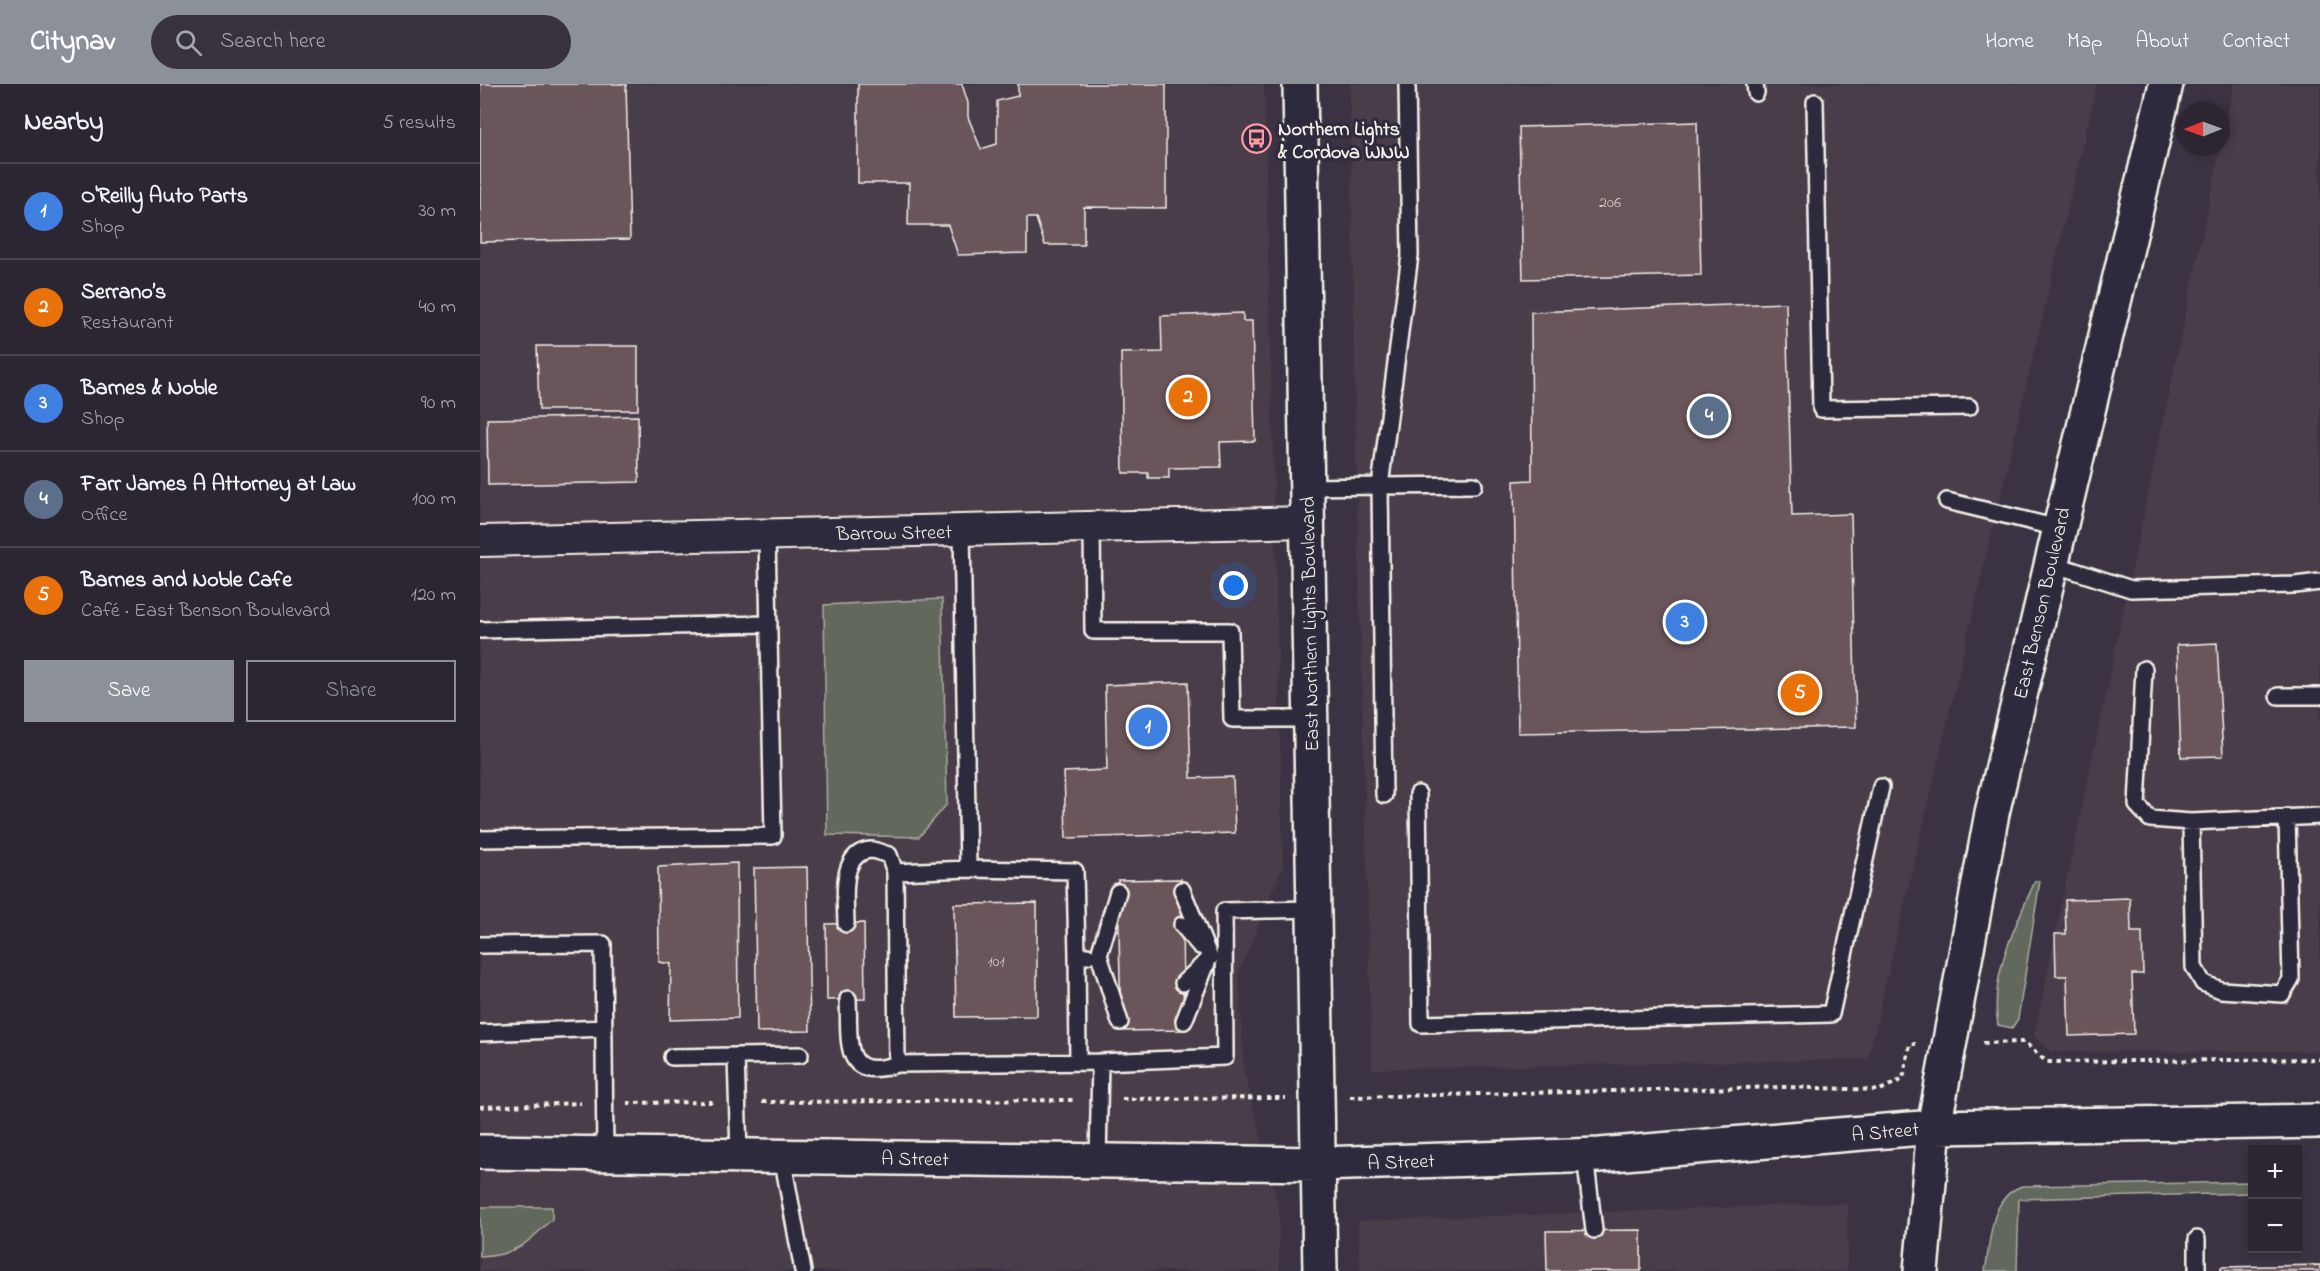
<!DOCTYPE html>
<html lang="en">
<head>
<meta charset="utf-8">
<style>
	body { margin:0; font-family:"Indie Flower",sans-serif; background:#38323e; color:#f1f3f6 }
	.controls { position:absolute; right:18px; bottom:18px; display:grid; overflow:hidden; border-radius:0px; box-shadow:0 3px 9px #0003 }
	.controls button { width:54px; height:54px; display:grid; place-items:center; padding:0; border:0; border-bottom:2px solid #48434d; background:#2c2632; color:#f1f3f6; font:30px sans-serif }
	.compass { position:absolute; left:1696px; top:18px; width:54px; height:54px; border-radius:50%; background:#2c2632; box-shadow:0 3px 9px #0003; rotate:269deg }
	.you { position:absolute; left:754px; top:502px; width:21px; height:21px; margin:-15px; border:4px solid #fff; border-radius:50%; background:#1a73e8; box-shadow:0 0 0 9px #1a73e833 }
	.badge { display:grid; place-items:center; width:39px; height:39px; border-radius:50%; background:#8c9099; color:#fff; font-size:20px; font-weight:700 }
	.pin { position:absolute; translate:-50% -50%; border:3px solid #fff; box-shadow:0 2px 6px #0006 }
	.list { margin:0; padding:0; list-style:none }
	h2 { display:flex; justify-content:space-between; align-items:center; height:78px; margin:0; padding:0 24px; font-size:26px }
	h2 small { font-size:20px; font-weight:400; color:#a6a5ac }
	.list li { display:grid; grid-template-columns:39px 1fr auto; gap:18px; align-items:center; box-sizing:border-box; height:96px; padding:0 24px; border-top:2px solid #48434d }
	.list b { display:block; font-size:22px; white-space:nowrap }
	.list p { margin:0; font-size:20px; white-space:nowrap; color:#a6a5ac }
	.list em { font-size:20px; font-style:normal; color:#a6a5ac }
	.actions { display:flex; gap:12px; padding:18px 24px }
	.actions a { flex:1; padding:14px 0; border:2px solid #8c9099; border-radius:0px; text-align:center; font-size:21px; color:#8c9099 }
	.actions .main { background:#8c9099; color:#fff }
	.icon { flex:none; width:33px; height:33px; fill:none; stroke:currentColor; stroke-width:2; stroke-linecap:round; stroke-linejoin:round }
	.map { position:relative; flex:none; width:1840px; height:1187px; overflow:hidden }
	header { display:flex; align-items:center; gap:36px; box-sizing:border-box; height:84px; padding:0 30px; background:#8c9099; color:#fff }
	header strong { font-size:28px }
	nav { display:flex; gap:33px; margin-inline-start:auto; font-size:21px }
	.search { width:420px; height:54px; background:#38323e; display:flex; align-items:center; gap:15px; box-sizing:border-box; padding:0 21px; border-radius:33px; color:#a6a5ac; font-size:22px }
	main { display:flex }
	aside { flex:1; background:#2c2632 }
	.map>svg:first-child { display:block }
</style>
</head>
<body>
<header>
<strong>Citynav</strong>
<div class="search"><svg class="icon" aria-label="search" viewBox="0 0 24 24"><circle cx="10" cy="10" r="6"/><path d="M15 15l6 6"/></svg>Search here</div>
<nav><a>Home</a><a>Map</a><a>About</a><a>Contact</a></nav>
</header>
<main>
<aside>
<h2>Nearby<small>5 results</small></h2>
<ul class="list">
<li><span class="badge" style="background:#3f7fe0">1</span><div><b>O'Reilly Auto Parts</b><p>Shop</p></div><em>30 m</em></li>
<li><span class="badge" style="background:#e8710a">2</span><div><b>Serrano’s</b><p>Restaurant</p></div><em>40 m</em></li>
<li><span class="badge" style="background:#3f7fe0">3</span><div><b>Barnes &amp; Noble</b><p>Shop</p></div><em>90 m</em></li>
<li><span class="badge" style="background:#5c6f8a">4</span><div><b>Farr James A Attorney at Law</b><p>Office</p></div><em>100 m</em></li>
<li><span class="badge" style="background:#e8710a">5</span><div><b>Barnes and Noble Cafe</b><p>Café · East Benson Boulevard</p></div><em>120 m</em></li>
</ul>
<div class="actions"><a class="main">Save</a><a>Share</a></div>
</aside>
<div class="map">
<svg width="1840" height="1187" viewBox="0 0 1840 1187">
	<rect width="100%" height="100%" fill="#3b3343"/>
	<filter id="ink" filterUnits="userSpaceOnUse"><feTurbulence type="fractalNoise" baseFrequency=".0167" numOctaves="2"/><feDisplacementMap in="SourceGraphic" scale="12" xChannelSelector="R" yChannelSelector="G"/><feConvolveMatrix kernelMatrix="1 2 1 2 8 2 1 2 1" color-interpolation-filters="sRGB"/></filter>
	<g filter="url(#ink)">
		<path fill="#493d4a" d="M0,0H784L803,781L759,888L764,988L799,1124V1187H0Z
			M870,0H1617L1388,975L892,985L876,370Z
			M1754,0H1840V967L1571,968L1554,952Z
			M1368,1119L1367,1187H880L878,1137Z"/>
		<path fill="#62695c" stroke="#abada2" stroke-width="1.5" d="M462,515L467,720L439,753L347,751L344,521Z
			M1555,797H1560L1538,935L1532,944L1518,941C1509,892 1536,841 1555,797Z
			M1772,1098V1109L1539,1115L1537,1187H1505C1511,1157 1509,1113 1542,1102Z
			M0,1123H72V1135C49,1158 35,1172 0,1173Z"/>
		<path fill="#6b555a" stroke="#f4f1e8" stroke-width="1.5" d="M0,0H146L150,155L0,158Z
			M378,0H482L488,19V33L501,65L517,60V17L538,12V0H686V124L604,123V161H565L556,134H547V169L478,171L468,141H428L429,99H378Z
			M1217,38L1221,191L1043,195L1039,43Z
			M1306,219L1312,432L1371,430L1376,643L1038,649L1034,397L1052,396L1051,228Z
			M763,229V237H772L775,357L740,358L741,383L689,384V394H668V389H643L641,269L682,268L681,232Z
			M57,262H158V326H59Z
			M158,332L159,398L8,401L7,335Z
			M1737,559L1743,672L1701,673L1697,561Z
			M708,598L711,694L753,693L755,749L586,754L584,688L627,686L625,601Z
			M257,779L258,934L190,936L191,880L179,878L178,783Z
			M327,783L330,947L277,948L274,784Z
			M701,795L704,946L641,947L638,796Z
			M1650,814L1651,848H1662L1663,890H1652L1654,950L1589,952L1587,892H1576L1575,850H1586L1585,816Z
			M557,819V932L476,933L474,820Z
			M384,839L385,915L347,916L346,840Z
			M1161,1146V1187H1067L1066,1147Z
			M1840,1181V1187H1741V1183Z"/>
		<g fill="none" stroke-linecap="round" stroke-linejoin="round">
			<defs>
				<path id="service" d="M1275,0L1276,9
					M1335,18L1341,325L1489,323
					M826,403L900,402L930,171L927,0
					M1467,417L1578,444
					M612,443L613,547H750L752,635H830
					M482,446L488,785L415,788L417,980L620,978L618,1077
					M1570,479L1651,505L1815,501L1840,498
					M0,546L289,540
					M1664,585L1657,721L1670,735L1711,738L1840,732
					M1798,612H1840
					M938,710L941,940L1351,930L1401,703
					M904,711L900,402L994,401
					M1711,738L1714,883L1723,899L1741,906L1802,910L1811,895L1807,733
					M0,755L293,752L287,451
					M488,785L595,787L597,872
					M702,806L730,874L703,899
					M638,808L619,871L640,938
					M366,840C366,818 358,768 391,766C396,766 404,770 409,771L415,788
					M702,841L720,862
					M0,861L123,860L125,1070
					M368,915C370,956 361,999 417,980
					M704,937L727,879
					M0,949L124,944
					M256,972L320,971
					M192,973L256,972L259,1071
					M598,977L597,872H607
					M620,978L745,973L744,827L833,825
					M302,1072L323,1187
					M1105,1072L1114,1146
					M1717,1155V1187"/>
				<path id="minor" d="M0,457L827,438"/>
				<path id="primary" d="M820,0L840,1187
					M0,1068L838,1080L1120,1071L1454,1043L1840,1037
					M1441,1187L1454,1043L1512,729L1686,0"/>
			</defs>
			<use href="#service" stroke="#f4f1e8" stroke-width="20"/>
			<use href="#minor" stroke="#f4f1e8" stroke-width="34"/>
			<use href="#primary" stroke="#f4f1e8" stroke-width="38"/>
			<path stroke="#f4f1e8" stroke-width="4" stroke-dasharray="4.5 4.5" stroke-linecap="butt" d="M1503,959L1544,958L1567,978L1840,975
				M870,1013L1305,1003L1400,1006L1423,995L1430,960H1436
				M642,1015L806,1014
				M282,1018L596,1016
				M147,1019L233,1018
				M0,1023L101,1019"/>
			<use href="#service" stroke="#2f2a3d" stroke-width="15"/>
			<use href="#minor" stroke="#2f2a3d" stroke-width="30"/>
			<use href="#primary" stroke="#2f2a3d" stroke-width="33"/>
		</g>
	</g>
	<defs>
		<symbol id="bus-ring" viewBox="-11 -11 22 22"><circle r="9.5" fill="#2f2a3d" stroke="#ff9aa2" stroke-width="1.5"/><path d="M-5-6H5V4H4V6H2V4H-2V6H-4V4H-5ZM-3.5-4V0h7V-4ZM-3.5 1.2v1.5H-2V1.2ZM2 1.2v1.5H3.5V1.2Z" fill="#ff9aa2"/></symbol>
	</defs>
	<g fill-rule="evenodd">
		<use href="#bus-ring" x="760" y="38" width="33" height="33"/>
	</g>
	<g text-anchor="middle" stroke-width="6" stroke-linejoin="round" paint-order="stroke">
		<g font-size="16" fill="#d2cac4">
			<text x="1130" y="123">206</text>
			<text x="516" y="882">101</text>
		</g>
		<g font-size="20" font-weight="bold" fill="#f4f1e8" stroke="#2f2a3d" text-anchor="start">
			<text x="798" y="51">Northern Lights<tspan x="798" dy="23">&amp; Cordova WNW</tspan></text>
		</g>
		<g font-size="20" fill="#f4f1e8" stroke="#2f2a3d">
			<text transform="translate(414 448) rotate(-1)" y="7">Barrow Street</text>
			<text transform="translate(1561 519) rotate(-77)" y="7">East Benson Boulevard</text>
			<text transform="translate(829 540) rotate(-91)" y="7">East Northern Lights Boulevard</text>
			<text transform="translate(1405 1047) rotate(-5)" y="7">A Street</text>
			<text transform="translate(435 1074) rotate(1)" y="7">A Street</text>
			<text transform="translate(921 1077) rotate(-2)" y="7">A Street</text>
		</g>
	</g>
</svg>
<div class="controls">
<button>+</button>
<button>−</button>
</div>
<svg class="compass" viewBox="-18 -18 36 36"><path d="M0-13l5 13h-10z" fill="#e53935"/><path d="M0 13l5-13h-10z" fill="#a6a5ac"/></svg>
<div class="you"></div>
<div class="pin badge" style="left:668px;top:643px;background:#3f7fe0">1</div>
<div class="pin badge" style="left:708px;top:313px;background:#e8710a">2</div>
<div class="pin badge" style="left:1205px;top:538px;background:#3f7fe0">3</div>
<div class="pin badge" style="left:1229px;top:332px;background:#5c6f8a">4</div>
<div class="pin badge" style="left:1320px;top:609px;background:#e8710a">5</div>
</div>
</main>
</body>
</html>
